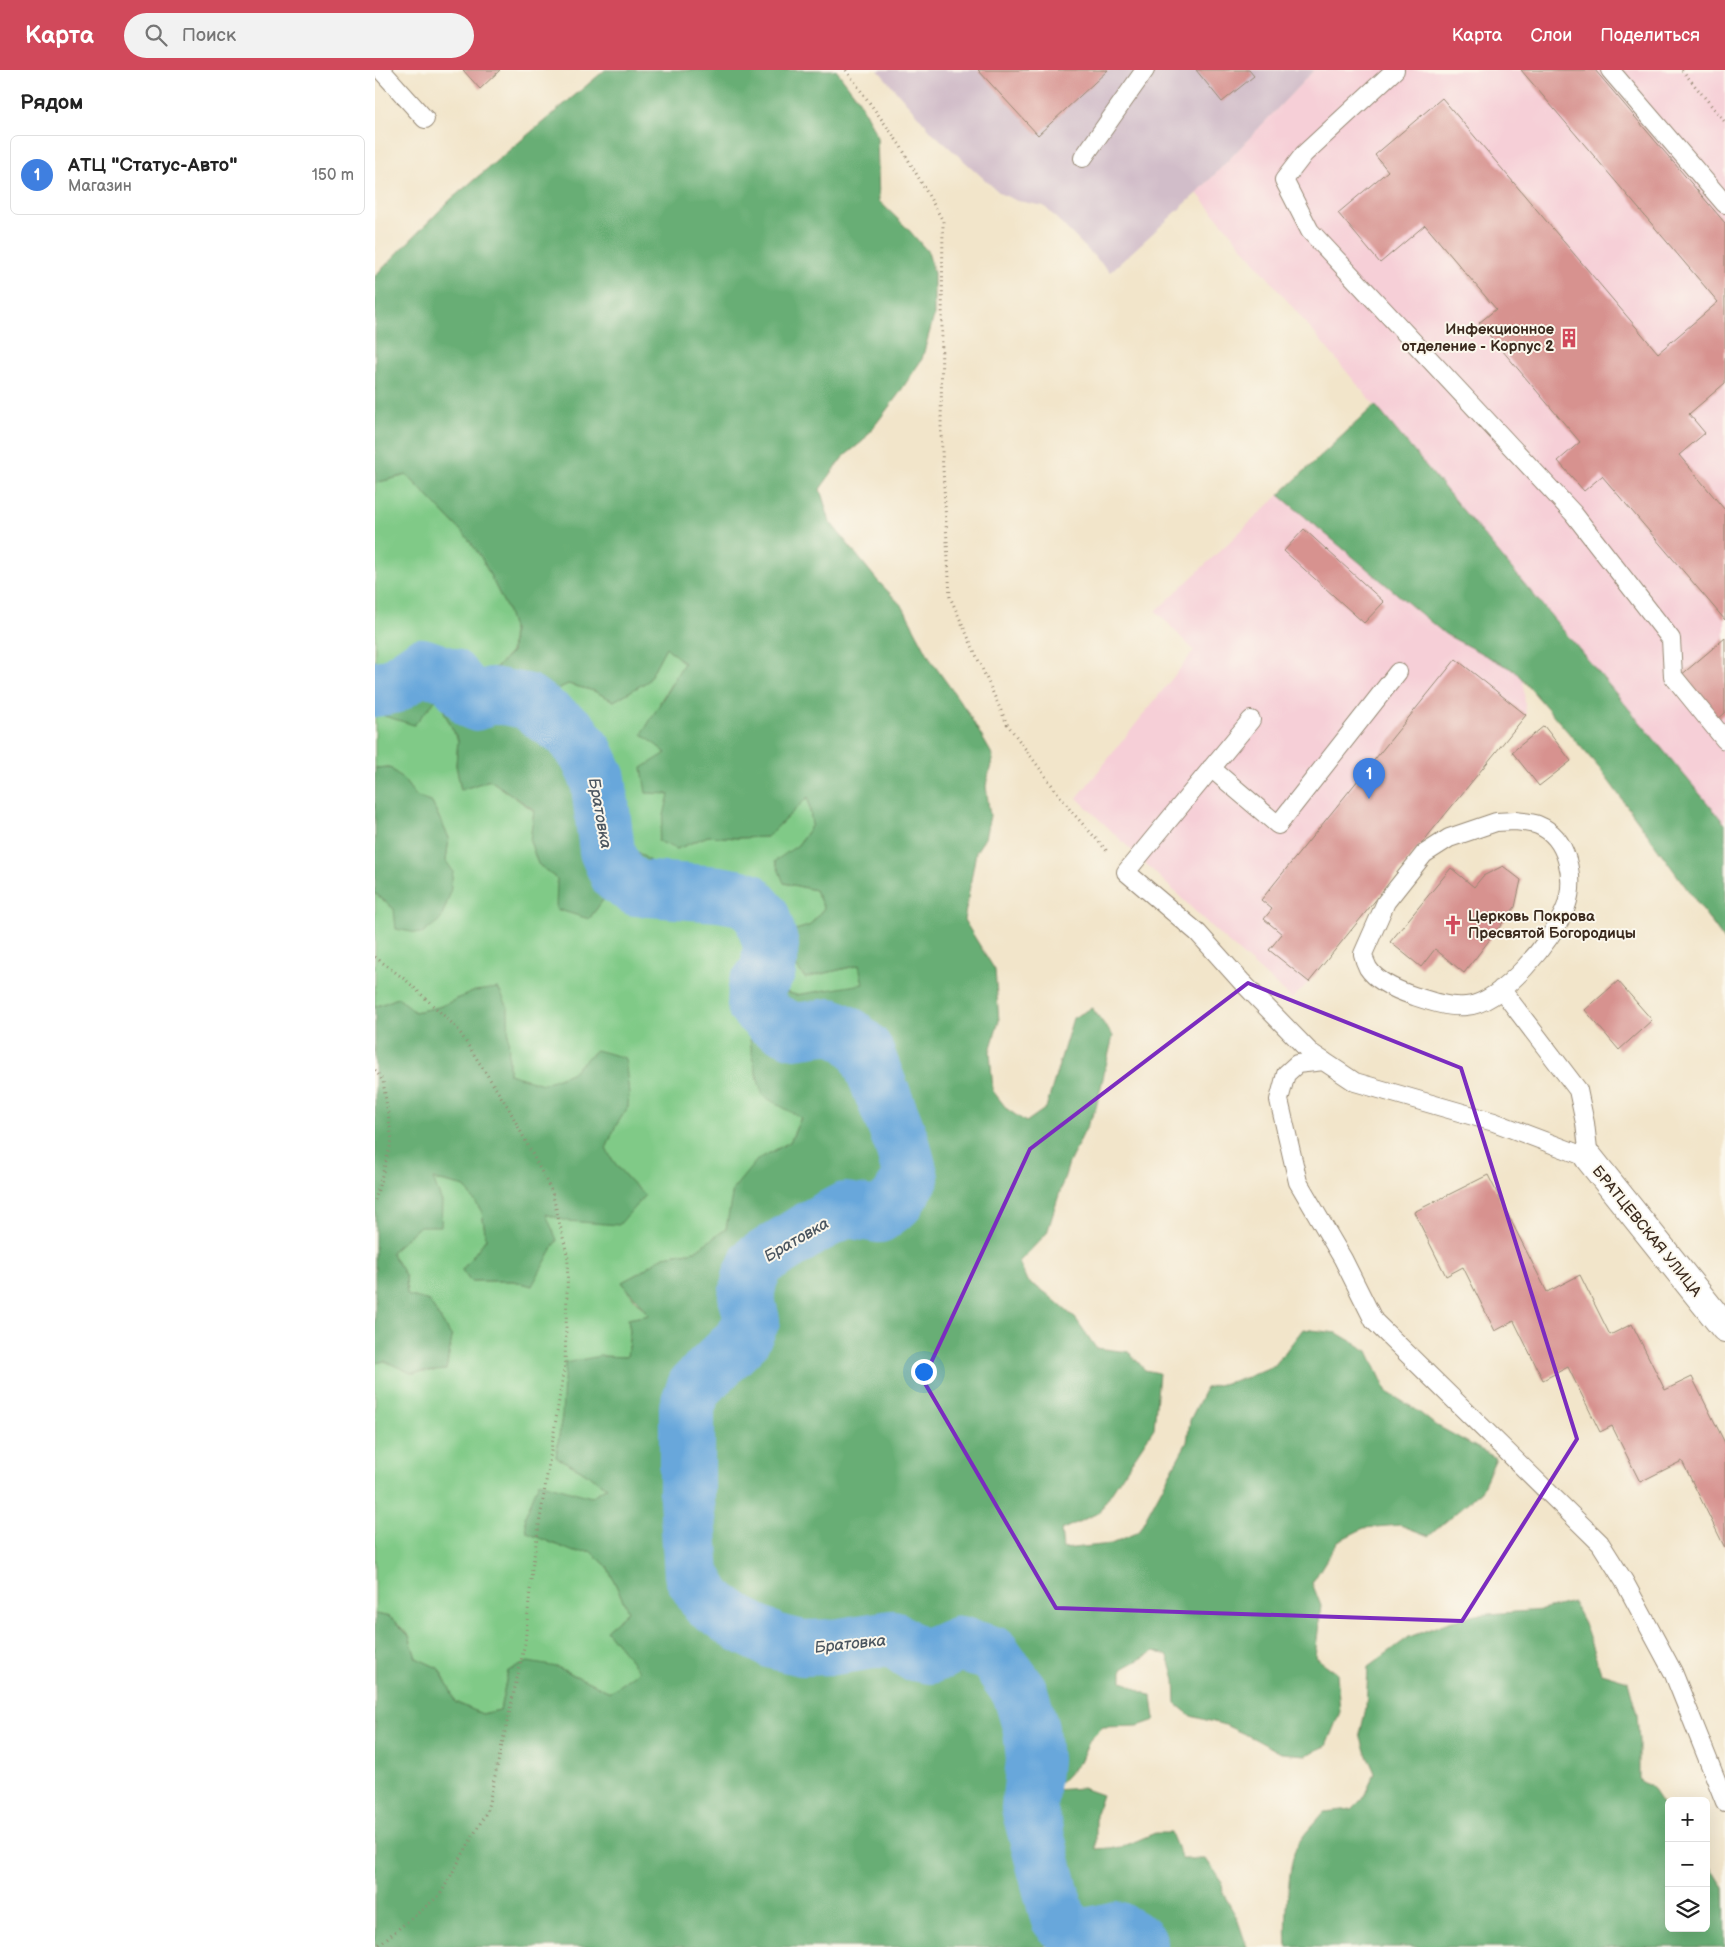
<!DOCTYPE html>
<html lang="ru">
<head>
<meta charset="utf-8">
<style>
	body { margin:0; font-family:"Balsamiq Sans",sans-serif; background:#f2f2f2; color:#222 }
	.controls { position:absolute; right:15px; bottom:15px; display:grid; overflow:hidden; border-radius:8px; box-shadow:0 5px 20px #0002 }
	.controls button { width:45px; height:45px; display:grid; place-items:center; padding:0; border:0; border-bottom:1px solid #e0e0e0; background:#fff; color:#222; font:25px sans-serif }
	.you { position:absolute; left:548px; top:1301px; width:18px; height:18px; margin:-12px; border:4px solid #fff; border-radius:50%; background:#1a73e8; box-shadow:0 0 0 8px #1a73e833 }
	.badge { display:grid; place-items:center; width:32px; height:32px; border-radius:50%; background:#d1495b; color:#fff; font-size:16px; font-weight:700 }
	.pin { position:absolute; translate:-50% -41px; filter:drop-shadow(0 1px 2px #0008) }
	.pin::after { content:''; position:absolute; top:26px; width:18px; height:15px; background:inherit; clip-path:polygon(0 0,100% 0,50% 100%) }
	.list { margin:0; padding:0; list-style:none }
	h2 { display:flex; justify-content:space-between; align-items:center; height:65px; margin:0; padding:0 20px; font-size:21px }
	h2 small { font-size:16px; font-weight:400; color:#767676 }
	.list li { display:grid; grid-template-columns:32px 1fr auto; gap:15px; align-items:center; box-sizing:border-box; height:80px; margin:0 10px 10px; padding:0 10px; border:1px solid #e0e0e0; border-radius:8px }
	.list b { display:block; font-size:19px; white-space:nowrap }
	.list p { margin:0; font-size:16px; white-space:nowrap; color:#767676 }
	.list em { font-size:16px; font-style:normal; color:#767676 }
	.icon { flex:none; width:28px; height:28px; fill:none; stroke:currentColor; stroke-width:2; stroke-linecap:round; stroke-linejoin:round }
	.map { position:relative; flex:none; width:1350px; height:1877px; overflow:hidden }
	header { display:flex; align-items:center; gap:30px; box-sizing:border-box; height:70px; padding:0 25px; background:#d1495b; color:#fff }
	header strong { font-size:24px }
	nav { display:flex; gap:28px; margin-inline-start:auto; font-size:18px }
	.search { width:350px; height:45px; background:#f2f2f2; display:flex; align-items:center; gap:12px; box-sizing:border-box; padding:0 18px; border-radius:28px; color:#767676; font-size:19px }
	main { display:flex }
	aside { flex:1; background:#fff }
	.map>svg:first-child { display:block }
</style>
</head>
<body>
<header>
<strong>Карта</strong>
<div class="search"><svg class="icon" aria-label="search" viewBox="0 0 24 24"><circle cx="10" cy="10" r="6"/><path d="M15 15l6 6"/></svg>Поиск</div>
<nav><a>Карта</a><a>Слои</a><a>Поделиться</a></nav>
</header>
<main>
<aside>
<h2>Рядом<small></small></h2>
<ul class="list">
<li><span class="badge" style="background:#3f7fe0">1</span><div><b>АТЦ &quot;Статус-Авто&quot;</b><p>Магазин</p></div><em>150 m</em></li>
</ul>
</aside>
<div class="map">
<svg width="1350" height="1877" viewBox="0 0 1350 1877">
	<rect width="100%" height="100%" fill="#fbf7ec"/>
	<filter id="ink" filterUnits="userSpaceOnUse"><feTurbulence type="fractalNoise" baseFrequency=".02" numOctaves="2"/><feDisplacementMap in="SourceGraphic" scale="10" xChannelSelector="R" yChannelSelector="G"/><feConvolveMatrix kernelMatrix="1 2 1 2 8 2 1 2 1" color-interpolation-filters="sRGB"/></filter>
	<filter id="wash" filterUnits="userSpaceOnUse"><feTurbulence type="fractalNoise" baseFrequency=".0096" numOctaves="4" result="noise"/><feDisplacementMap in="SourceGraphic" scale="20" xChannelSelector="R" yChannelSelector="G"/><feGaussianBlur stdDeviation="1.12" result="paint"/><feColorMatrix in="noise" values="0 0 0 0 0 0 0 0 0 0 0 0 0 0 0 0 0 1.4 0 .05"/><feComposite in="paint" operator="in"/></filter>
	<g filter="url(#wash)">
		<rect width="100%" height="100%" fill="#f2e5ca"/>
		<path fill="#f6cfd7" d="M939,0H1350V754L822,123Z
			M904,425L1070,564L1140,601L1148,611L1151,645L934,912L917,929L846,866L702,728L819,581L781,541Z"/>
		<path fill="#d1bdc9" d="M503,0H939L822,123L735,202L669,136L643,131L626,124L558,63Z"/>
		<path fill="#80ca87" stroke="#5e7a52" d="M32,405L91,466L106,487L132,539L138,558L136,582L122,597L101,601L82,602L56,609L17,629L65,625L70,644L83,670L81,695L86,720L115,710L159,741L155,771L163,794L182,809L214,849L234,822L272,818L280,795L253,775L231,747L223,708L207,698L192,681V644L163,627L193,614L219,621L239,631L273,611L291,577L309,593L285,632L294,724L302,779L333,766L362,768L392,767L433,727L437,755L423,775L409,813L440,820L449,838L434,856L399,867L430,908L485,895L488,915L421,925L397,918L426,1047L415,1072L382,1090L355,1142L351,1159L320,1181L289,1186L264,1203L247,1212L260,1230L274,1245L253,1249L255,1261L252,1287L225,1286L187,1346L181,1387L204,1399L232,1417L216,1427L196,1422L199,1482L215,1481L232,1496L253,1541L231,1560L265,1601L235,1622L182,1597L133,1601L125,1640L107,1644L80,1632L74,1617L63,1598L41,1588L34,1565L15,1547L0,1544V1293L10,1291L36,1303L71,1300L77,1267L54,1231L32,1225L31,1207L16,1182L45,1156L67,1132L57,1109L91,1117L107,1142L111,1169L87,1200L95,1211H139L157,1216L171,1144L192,1151L270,1125C254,1111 241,1097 231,1079L240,1057L253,1037L221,980L196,1003L168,1015L134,1004L133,971L100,921L64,937L39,942L23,928L0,937V823L19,839L71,791L74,768L57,733L41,726L28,709L14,697L0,698V413Z"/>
		<path fill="#68ae74" stroke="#526c49" d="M230,0H461L484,30L502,66L504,131L533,159L553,182L559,203V246L547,289L523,325L488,371L468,387L445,419L455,452L502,510L528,537L557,592L592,641L618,686L611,716L615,746L610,768L601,782L589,850L620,900L624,951L615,981L618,1021L632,1039L651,1052L671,1038L698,948L717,938L738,966L721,1038L694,1093L672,1163L644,1192L652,1211L671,1223L701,1249L721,1278L754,1282L770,1300L784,1303L779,1358L723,1443L686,1460L688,1479L736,1474L763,1462L812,1372L815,1350L831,1318L870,1308L900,1295L928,1259L962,1263L993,1281L1012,1322L1040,1339L1059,1354L1121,1388L1106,1421L1054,1466L1025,1455L989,1458L963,1471L937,1513L946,1536L940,1587L962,1603L965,1642L951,1676L931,1685L906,1683L878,1668L850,1655L816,1646L801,1634L800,1609L793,1586L780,1581L747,1599V1611L777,1627L780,1650L763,1656L728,1657L714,1671L705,1692L678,1720L707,1718L727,1725L721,1743V1779L747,1777L780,1763H796L807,1789H831L847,1812L848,1823L862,1848L872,1877H0V1544L15,1547L34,1566L41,1588L63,1598L74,1617L80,1632L107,1644L125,1640L133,1601L153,1592L182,1597L235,1622L264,1601L231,1560L253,1541L232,1496L215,1481L199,1482L152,1463L150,1446L164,1412L216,1427L232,1417L204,1399L181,1387L187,1346L190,1293L225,1286L252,1287L255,1261L253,1249L274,1245L247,1212L264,1203L289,1186L320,1181L351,1159L358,1119L382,1090L415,1072L426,1048L388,1026C377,993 374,972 373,937L397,918L421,925L488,914L484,895L430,908L399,866L434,856L449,838L440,820L409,813L400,791L423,775L437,755L433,727L392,767L362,768L333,766L302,779L283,771L294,724L271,723L267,698L291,683L267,664L309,593L291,577L273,611L239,631L219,621L193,614L164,627L192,644V681L207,698L223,708L231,747L253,775L280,795L272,819L234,822L214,849L181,839L182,809L163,794L155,771L159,740L115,710L86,720L81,695L83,670L70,644L65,625L39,655L3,644L17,629L56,609L82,602L101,601L122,597L137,582L138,558L132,539L106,487L91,466L32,405L0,413V206L75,130Z
			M1000,335L1350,754V871L1225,699L1140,601L1070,564L904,425Z
			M14,697L28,709L41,726L57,733L74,768L71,791L78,801L75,824L66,849L47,864L21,859L19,839L0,823V698Z
			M123,918L133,937L134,1004L168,1014L196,1003L221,980L250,988L254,1023L253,1037L240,1057L231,1079C241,1097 254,1111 270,1125L244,1155L192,1151L171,1144L182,1170L157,1216L139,1211H95L87,1200L111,1169L107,1142L90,1117L58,1109L67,1132L66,1156H45L16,1182L31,1207L32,1225L54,1231L77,1267L71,1300L36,1303L10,1291L0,1293V937L23,928L40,942L64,937L100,921Z
			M1198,1532L1209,1553L1226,1603L1253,1611L1262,1644L1264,1671V1710L1276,1717L1294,1744V1858H1331V1788L1349,1818L1350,1877H912C910,1858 913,1791 922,1776C928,1764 940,1753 949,1742L977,1739L988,1728L1000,1703L989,1678L985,1664L991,1638L993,1597L1034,1567L1074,1552L1100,1545L1167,1540Z"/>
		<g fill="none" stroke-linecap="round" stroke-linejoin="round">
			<path stroke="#68a7db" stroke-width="56" d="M0,619L18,616L47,596L76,606L100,633L117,625L151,631L196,663L212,685L223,709L232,781L243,806L261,818L344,824L372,829L387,846L396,875L393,900L381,917L380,935L396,950L419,961L456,956L474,965L490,980L527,1073L536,1108L521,1132L504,1145L470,1140L436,1158L382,1192L375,1208L371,1226L377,1250L367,1270L320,1316L312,1337V1429L317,1505L333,1532L363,1553L398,1571L427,1578L459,1577L517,1568L538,1583L555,1586L585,1574L618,1584L645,1622L656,1659L659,1690L654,1738L683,1847L695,1861L711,1866L741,1859L764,1872V1877"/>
		</g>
		<g id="blocks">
			<path fill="#d7928f" d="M88,0H125L105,19Z
				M603,0H733L663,65Z
				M821,0H874L879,6L847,32Z
				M1146,0H1220L1350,153V313L1314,344L1330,363L1304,385L1350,440V550L1227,406L1209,421L1183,391L1205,372L1104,253L1121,239L1050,155L1005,193L963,143L1013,101L1000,85L1067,28L1283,283L1343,232Z
				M929,459L1009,532L989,553L909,481Z
				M1350,568V643L1342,650L1305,606Z
				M1081,589L1151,645L934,912L894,880L907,864L889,849L897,839L886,830Z
				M1169,656L1196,691L1164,716L1137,682Z
				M1128,796L1146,810L1140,837L1089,903L1060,879L1046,897L1015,872L1076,798L1099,817L1108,806Z
				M1243,911L1277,950L1244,980L1210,940Z
				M1113,1105L1172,1222L1205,1205L1235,1265L1257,1254L1290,1320L1317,1307L1350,1373V1478L1307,1391L1265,1412L1237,1356L1225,1362L1193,1297L1168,1310L1139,1251L1120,1261L1088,1197L1071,1206L1039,1142Z"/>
		</g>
	</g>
	<g filter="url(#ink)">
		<use href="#blocks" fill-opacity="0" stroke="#968874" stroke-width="1"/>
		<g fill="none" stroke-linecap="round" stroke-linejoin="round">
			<defs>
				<path id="lane" d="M6,0L50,49
					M1020,0L929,84L909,110L935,161L1198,443L1296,569L1298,606L1350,670
					M1235,0L1350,134
					M708,88L770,0
					M876,650L751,802L823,863L866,911L935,982L980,1012L1119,1052L1214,1088L1210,1053L1203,1020L1126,919
					M836,698L903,755L1023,602
					M1140,751C1147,752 1156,752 1163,755C1193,767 1201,809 1191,837C1179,869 1126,934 1091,936C1074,938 1054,931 1039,926C1024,921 1002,912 993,898C991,894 989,889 988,884L1011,832L1049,784L1074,768L1121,752Z
					M949,991L922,994L911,1004L904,1030L923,1112L968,1189L999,1251L1225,1473L1249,1511L1298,1602L1350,1732"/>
				<path id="street" d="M1214,1088L1350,1258"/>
			</defs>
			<use href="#lane" stroke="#968874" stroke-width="20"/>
			<use href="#street" stroke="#968874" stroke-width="30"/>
			<path stroke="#968874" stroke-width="3" stroke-dasharray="1 4" stroke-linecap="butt" d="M471,0L525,75L568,151L566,362L575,527L632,654L696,741L734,783
				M1307,0L1350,52
				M0,887L32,911L82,958L134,1039L177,1122L193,1188L190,1293L157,1499L150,1573L112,1741L65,1825L1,1877
				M0,1000L8,1011L17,1070L0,1130"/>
			<use href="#lane" stroke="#fff" stroke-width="18"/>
			<use href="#street" stroke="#fff" stroke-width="28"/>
		</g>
	</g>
	<path fill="none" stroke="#7b2cbf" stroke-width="4" stroke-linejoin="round" d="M873,913L1086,998L1202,1369L1087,1551L681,1538L548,1310L655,1079Z"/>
	<defs>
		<symbol id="building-bare" viewBox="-9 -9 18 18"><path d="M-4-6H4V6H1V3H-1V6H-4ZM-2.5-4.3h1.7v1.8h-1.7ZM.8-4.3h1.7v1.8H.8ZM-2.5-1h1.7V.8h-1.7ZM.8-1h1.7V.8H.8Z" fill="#d1495b" stroke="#fbf7ec" stroke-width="2.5" paint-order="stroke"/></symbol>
		<symbol id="church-bare" viewBox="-9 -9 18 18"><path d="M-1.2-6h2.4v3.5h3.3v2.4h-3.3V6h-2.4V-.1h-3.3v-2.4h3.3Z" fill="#d1495b" stroke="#fbf7ec" stroke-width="2.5" paint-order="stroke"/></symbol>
	</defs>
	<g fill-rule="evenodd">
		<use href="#building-bare" x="1180" y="254" width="28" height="28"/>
		<use href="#church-bare" x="1064" y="841" width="28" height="28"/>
	</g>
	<g text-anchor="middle" stroke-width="4" stroke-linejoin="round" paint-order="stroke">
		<g font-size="15" font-weight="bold" fill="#3b2a1e" stroke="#fbf7ec" text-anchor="end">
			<text x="1179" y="264">Инфекционное<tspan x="1179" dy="17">отделение - Корпус 2</tspan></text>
			<text x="1093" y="851" text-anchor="start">Церковь Покрова<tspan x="1093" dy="17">Пресвятой Богородицы</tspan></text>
		</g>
		<g font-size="15" fill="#3b2a1e" stroke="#fbf7ec">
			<text transform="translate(1272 1161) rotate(51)" y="5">БРАТЦЕВСКАЯ УЛИЦА</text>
		</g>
		<g font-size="16" font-style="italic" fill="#4b5660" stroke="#fbf7ec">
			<text transform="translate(226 743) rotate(80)" y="6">Братовка</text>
			<text transform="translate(421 1169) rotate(-30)" y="6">Братовка</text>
			<text transform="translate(475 1573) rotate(-6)" y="6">Братовка</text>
		</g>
	</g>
</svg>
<div class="controls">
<button>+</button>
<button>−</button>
<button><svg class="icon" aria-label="layers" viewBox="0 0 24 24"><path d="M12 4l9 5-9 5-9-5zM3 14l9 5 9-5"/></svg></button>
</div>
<div class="you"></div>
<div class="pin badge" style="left:994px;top:729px;background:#3f7fe0">1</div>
</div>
</main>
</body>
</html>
